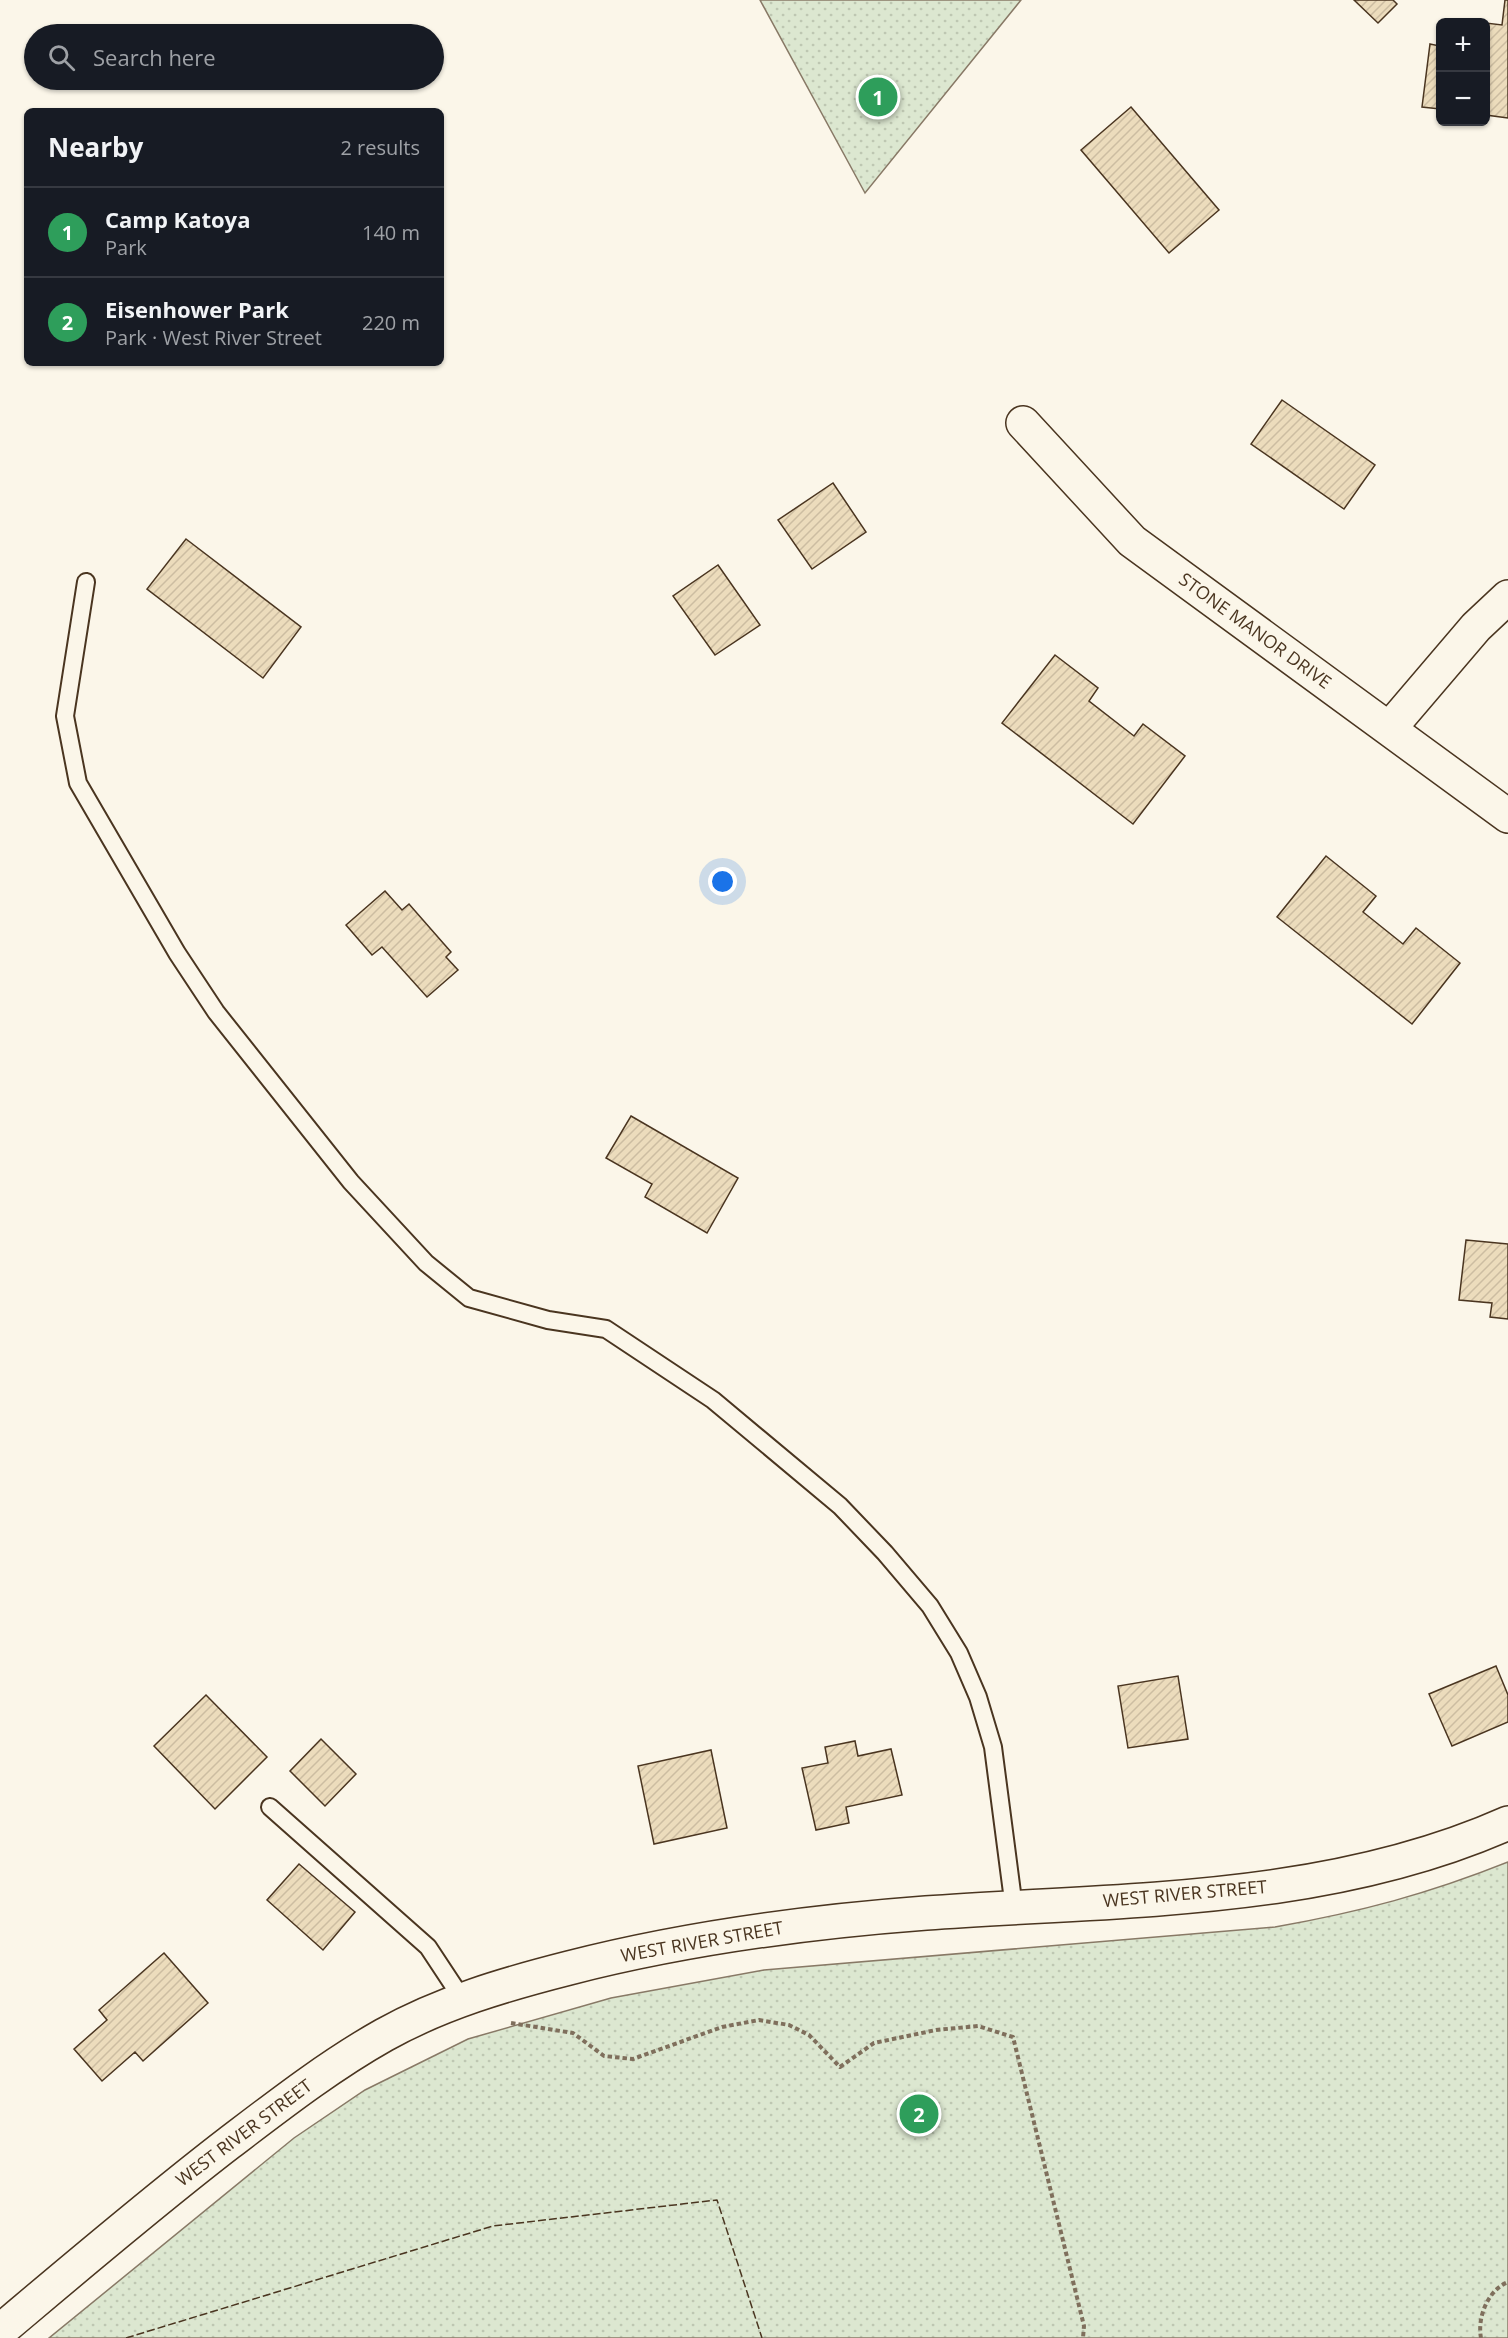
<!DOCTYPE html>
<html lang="en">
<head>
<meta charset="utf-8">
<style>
	body { margin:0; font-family:"Open Sans",sans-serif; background:#242831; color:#f1f3f6 }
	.controls { position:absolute; right:18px; top:18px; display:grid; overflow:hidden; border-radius:9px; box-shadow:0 2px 4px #0004 }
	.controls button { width:54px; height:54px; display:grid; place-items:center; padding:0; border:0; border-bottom:2px solid #363941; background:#171b24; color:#f1f3f6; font:30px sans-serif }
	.you { position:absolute; left:723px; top:882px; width:21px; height:21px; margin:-15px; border:4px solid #fff; border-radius:50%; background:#1a73e8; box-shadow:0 0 0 9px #1a73e833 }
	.badge { display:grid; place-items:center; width:39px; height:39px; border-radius:50%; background:#c62828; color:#fff; font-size:20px; font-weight:700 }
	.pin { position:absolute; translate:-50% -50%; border:3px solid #fff; box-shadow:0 2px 6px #0006 }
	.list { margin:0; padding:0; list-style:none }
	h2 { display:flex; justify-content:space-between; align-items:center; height:78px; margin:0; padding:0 24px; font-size:26px }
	h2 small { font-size:20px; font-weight:400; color:#9ea1a6 }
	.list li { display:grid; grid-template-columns:39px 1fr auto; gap:18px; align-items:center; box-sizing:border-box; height:90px; padding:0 24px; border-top:2px solid #363941 }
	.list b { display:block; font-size:22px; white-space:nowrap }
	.list p { margin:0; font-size:20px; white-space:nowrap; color:#9ea1a6 }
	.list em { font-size:20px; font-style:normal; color:#9ea1a6 }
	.icon { flex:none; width:33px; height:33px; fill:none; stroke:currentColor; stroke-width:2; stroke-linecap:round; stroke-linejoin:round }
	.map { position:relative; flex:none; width:1508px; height:2338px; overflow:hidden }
	.search { position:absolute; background:#171b24; box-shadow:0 2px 4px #0004; left:24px; top:24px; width:420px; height:66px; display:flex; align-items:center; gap:15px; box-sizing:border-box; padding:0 21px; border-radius:33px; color:#9ea1a6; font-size:22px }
	.panel { position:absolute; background:#171b24; box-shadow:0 2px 4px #0004; left:24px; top:108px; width:420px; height:258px; border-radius:9px }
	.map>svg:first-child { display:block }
</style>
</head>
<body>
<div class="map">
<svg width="1508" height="2338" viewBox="0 0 1508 2338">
	<defs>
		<pattern id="park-dots" width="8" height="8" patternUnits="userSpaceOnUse" patternTransform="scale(1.5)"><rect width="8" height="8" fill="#dce7d0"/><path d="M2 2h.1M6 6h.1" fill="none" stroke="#bec7b2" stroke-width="1.8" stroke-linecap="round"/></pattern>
		<pattern id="building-hatch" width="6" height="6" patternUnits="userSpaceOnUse" patternTransform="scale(1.5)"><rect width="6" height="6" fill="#ecdcbc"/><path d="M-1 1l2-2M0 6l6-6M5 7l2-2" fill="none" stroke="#ccbda1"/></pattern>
	</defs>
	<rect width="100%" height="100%" fill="#fbf6e9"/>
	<path fill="url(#park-dots)" stroke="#887966" stroke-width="1.5" d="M760,0H1021L865,193Z
		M1508,1862V2338H49L294,2138L365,2090L468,2039L611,1998L764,1970L1275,1927C1360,1912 1428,1894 1508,1862Z"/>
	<path fill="url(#building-hatch)" stroke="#4a3520" stroke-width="1.5" d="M1354,0H1393L1397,4L1378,23Z
		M1505,0H1508V118L1486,115V23L1502,25Z
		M1430,44L1440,46V109L1422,107Z
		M1131,107L1219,210L1169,253L1081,150Z
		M1282,400L1375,465L1344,509L1251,444Z
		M833,483L866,532L812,569L778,520Z
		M186,539L301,627L263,678L147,589Z
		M718,565L760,625L715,655L673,596Z
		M1055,655L1098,688L1089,701L1134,736L1143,724L1185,756L1133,824L1002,723Z
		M1326,856L1376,896L1363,912L1403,944L1416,928L1460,963L1412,1024L1277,917Z
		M385,891L402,910L409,904L451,952L446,957L458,970L427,997L382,947L372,955L346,925Z
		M631,1116L738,1178L707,1233L645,1197L652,1184L606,1158Z
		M1466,1240L1508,1244V1319L1490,1317L1492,1303L1459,1300Z
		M1496,1666L1508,1695V1722L1452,1746L1429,1694Z
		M1178,1676L1188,1739L1128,1748L1118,1686Z
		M206,1695L267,1757L215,1809L154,1746Z
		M321,1739L356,1774L325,1806L290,1771Z
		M855,1741L858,1756L891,1749L902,1795L846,1807L849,1823L816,1830L802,1768L828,1763L825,1747Z
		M711,1750L727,1828L654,1844L638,1766Z
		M299,1864L355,1912L323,1950L267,1900Z
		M164,1953L208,2003L143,2061L135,2052L102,2081L74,2049L107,2020L99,2010Z"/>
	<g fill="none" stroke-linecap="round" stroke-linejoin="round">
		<defs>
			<path id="service" d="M86,582L65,716L78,783L177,953L216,1012L351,1182L426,1263L469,1298L548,1320L606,1329L713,1400L840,1506L885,1553L930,1606L959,1653L978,1697L993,1747L1014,1908
				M270,1807L428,1947L463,2000"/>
			<path id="minor" d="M1023,423L1132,541L1508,816
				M1389,729L1476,627L1508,597
				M0,2331C76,2267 151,2203 229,2143C279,2105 329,2066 384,2035C441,2003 506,1984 569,1968C686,1938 806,1922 926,1913C1121,1899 1326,1904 1508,1823"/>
		</defs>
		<use href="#service" stroke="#4a3520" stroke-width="20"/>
		<use href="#minor" stroke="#4a3520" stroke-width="36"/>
		<path stroke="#7f6f5c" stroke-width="4" stroke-dasharray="4.5 3" stroke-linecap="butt" d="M511,2023L573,2033L604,2056L633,2059L722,2027L759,2020L789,2025L809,2035L840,2067L874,2043L936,2030L978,2026L1013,2037L1084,2326L1083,2338
			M1481,2338C1477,2317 1488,2290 1508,2282"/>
		<use href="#service" stroke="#fbf6e9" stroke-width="16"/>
		<use href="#minor" stroke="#fbf6e9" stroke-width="33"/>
		<path stroke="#4a3520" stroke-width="1.5" stroke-dasharray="8 3" stroke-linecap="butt" d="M126,2338L493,2226L717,2200L762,2338"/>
	</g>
	<g text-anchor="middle" stroke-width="4.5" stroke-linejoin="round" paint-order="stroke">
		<g font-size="18" fill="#4a3520" stroke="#fbf6e9">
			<text transform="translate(1255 631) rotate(36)" y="6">STONE MANOR DRIVE</text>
			<text transform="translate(1185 1894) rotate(-5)" y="6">WEST RIVER STREET</text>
			<text transform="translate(702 1942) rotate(-10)" y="6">WEST RIVER STREET</text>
			<text transform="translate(244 2133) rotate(-37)" y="6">WEST RIVER STREET</text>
		</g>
	</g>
</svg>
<div class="controls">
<button>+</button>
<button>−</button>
</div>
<div class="you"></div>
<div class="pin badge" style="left:878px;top:97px;background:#2e9e5b">1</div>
<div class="pin badge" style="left:919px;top:2114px;background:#2e9e5b">2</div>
<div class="search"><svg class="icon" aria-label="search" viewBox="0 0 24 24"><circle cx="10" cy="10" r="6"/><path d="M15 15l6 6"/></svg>Search here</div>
<section class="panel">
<h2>Nearby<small>2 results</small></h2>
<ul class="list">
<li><span class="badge" style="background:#2e9e5b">1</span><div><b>Camp Katoya</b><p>Park</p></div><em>140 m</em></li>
<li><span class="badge" style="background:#2e9e5b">2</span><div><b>Eisenhower Park</b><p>Park · West River Street</p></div><em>220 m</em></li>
</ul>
</section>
</div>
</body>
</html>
